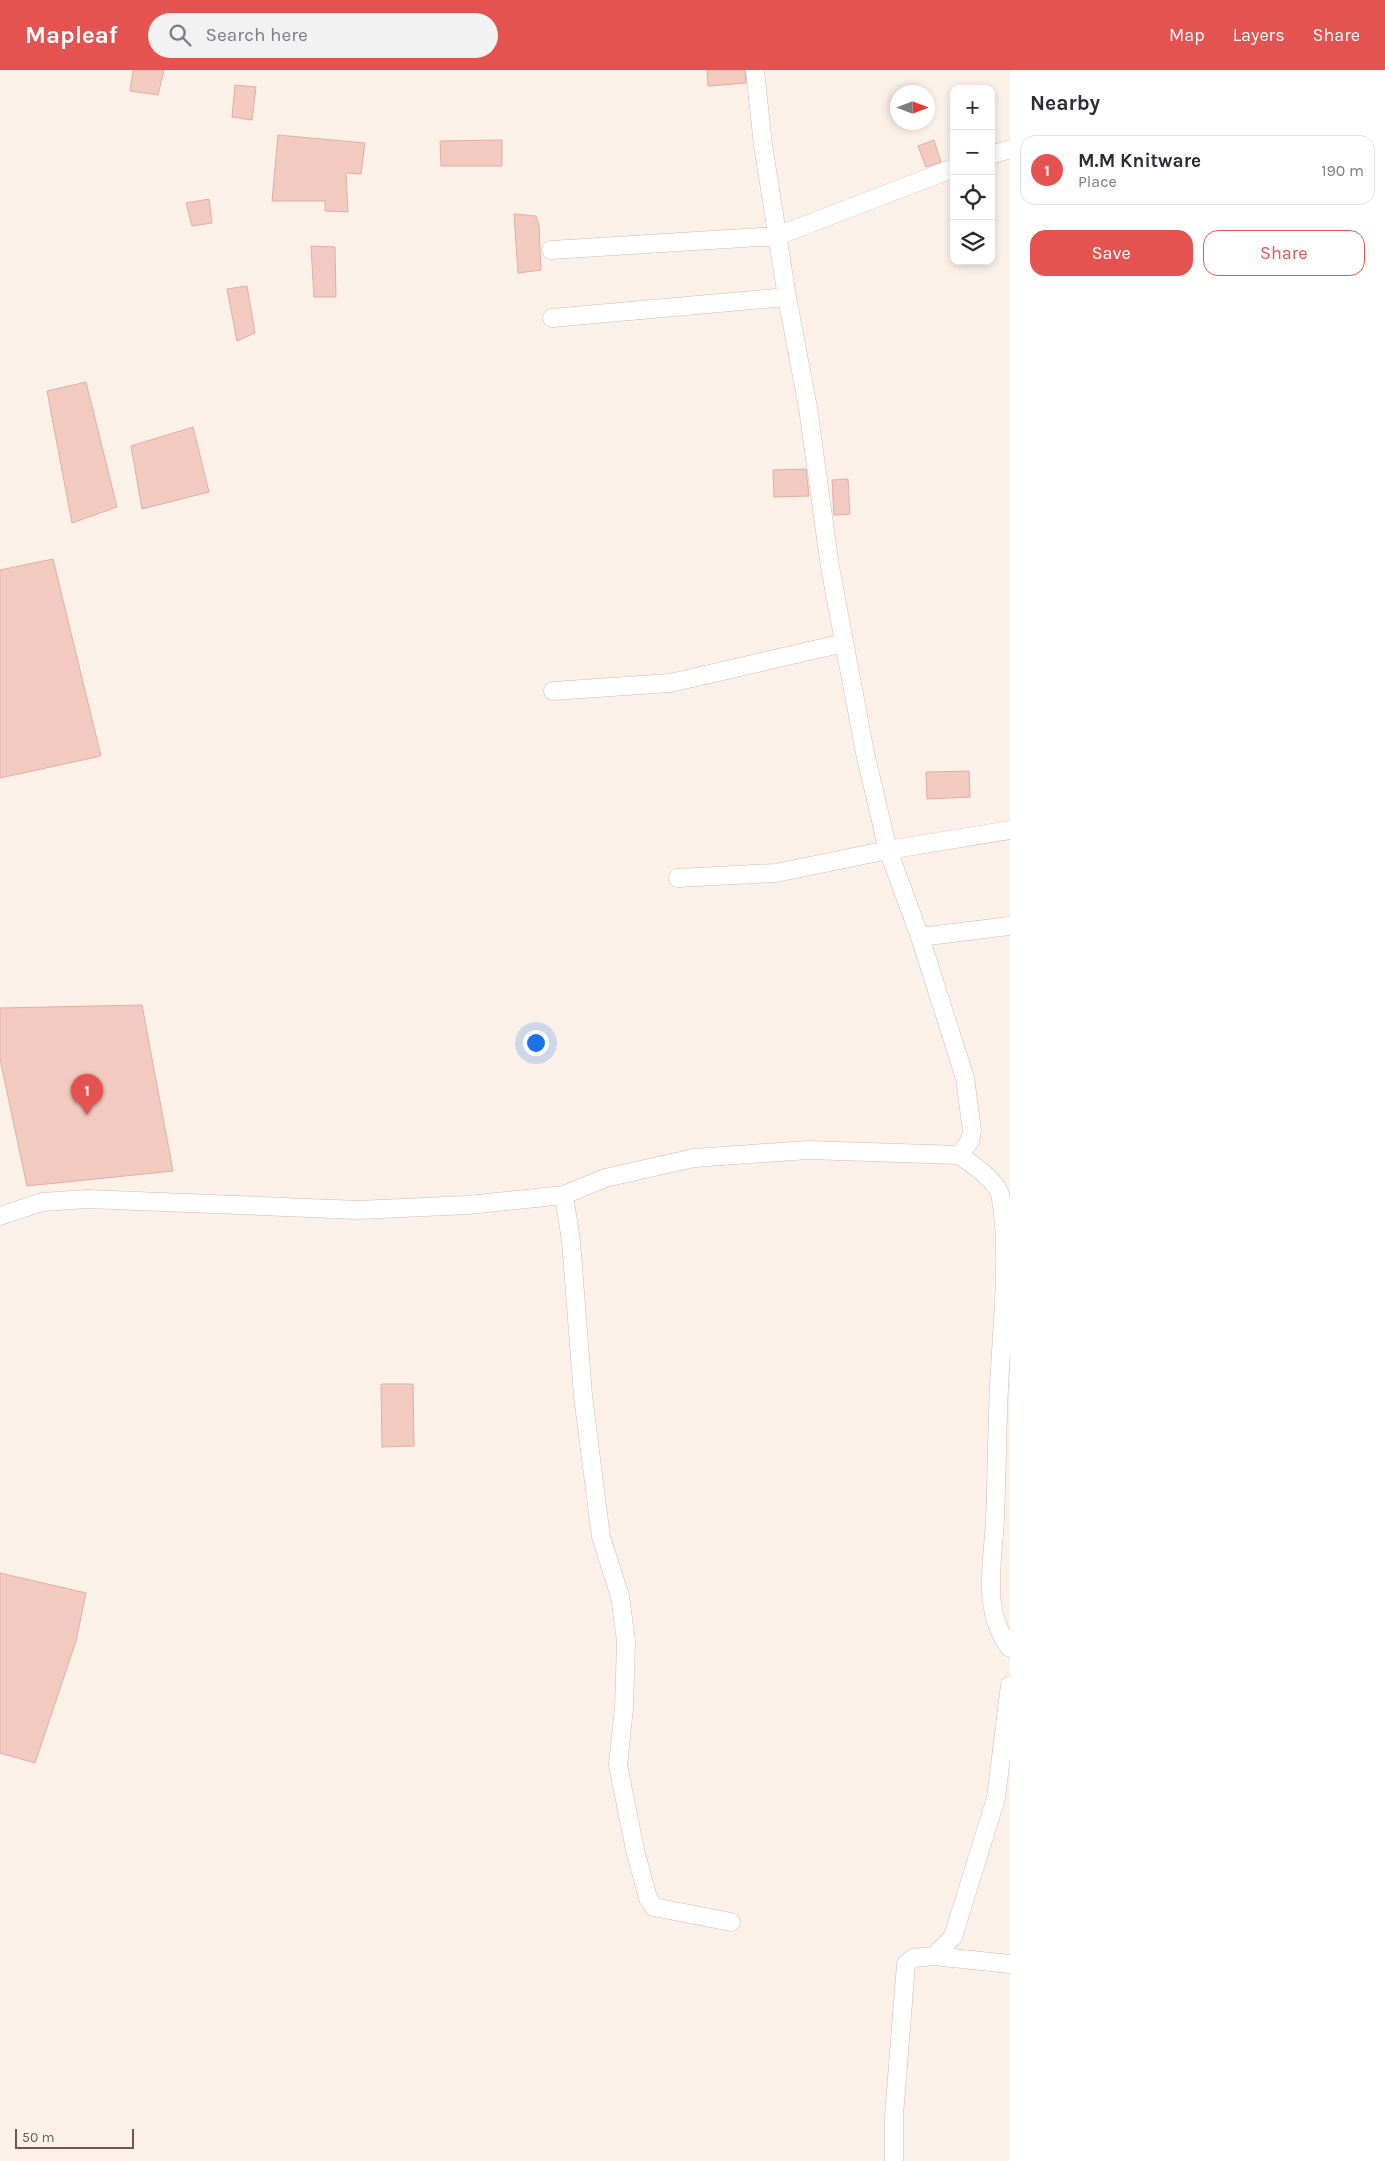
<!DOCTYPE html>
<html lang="en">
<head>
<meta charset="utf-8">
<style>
	body { margin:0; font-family:Karla,sans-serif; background:#f2f2f3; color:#2b2b33 }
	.controls { position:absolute; right:15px; top:15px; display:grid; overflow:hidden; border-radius:10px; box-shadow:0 2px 8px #0003 }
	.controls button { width:45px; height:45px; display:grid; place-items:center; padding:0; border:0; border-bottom:1px solid #e1e1e2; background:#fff; color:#2b2b33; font:25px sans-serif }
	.compass { position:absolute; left:890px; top:15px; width:45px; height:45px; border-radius:50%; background:#fff; box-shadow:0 2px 8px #0003; rotate:90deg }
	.scale { position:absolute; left:15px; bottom:12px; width:119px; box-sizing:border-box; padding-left:5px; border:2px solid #77534c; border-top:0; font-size:14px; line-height:18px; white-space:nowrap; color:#77534c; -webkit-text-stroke:4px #fff5ef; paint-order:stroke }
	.you { position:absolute; left:535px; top:972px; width:18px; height:18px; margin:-12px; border:4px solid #fff; border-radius:50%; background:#1a73e8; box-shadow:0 0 0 8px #1a73e833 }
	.badge { display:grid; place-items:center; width:32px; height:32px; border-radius:50%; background:#e45350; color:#fff; font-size:16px; font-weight:700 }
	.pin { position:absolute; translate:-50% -41px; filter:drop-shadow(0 1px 2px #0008) }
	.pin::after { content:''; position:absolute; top:26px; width:18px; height:15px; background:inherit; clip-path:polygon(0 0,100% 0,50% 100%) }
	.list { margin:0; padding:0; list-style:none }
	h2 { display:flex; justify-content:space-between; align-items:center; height:65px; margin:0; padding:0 20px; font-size:21px }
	h2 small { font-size:16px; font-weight:400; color:#7c7c81 }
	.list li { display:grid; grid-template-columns:32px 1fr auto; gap:15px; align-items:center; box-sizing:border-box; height:70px; margin:0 10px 10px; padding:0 10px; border:1px solid #e1e1e2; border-radius:15px }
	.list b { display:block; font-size:19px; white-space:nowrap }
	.list p { margin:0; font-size:16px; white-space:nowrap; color:#7c7c81 }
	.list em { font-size:16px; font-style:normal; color:#7c7c81 }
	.actions { display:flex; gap:10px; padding:15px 20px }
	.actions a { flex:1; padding:11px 0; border:1px solid #e45350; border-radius:15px; text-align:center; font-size:18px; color:#e45350 }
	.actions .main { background:#e45350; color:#fff }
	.icon { flex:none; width:28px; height:28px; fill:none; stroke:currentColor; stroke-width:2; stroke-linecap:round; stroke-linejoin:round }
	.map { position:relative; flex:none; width:1010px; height:2091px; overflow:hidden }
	header { display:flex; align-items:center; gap:30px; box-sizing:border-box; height:70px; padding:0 25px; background:#e45350; color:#fff }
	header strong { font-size:24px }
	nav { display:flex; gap:28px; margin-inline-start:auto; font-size:18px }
	.search { width:350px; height:45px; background:#f2f2f3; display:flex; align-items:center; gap:12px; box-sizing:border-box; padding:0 18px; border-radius:28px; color:#7c7c81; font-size:19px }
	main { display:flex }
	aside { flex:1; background:#fff }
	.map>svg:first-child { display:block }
</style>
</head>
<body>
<header>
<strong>Mapleaf</strong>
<div class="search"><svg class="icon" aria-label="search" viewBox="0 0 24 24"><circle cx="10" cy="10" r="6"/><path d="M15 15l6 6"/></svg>Search here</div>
<nav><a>Map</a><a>Layers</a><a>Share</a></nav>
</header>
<main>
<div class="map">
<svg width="1010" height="2091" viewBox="0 0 1010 2091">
	<rect width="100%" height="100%" fill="#fcf1e9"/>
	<path fill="#f2cac0" stroke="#e4ada1" d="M133,0H164L158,25L130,21Z
		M707,0H745L746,13L708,16Z
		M235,15L256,17L252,50L232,47Z
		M278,65L365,73L361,104L346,103L348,142L325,141V131H272Z
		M502,70V96H441L440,71Z
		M934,70L941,92L926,97L918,76Z
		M209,129L212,153L192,156L186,133Z
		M514,144L536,146L539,155L541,200L518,203Z
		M311,176L335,177L336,227H314Z
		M247,216L255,263L237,271L227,219Z
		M86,312L117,437L72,453L47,321Z
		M193,357L209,422L142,439L131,376Z
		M806,399L809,426L774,427L773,400Z
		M848,409L850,444L834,445L832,410Z
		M53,489L101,686L0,708V500Z
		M969,701L970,727L927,729L926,702Z
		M142,935L173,1101L27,1116L0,989V938Z
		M381,1314H413L414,1376L382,1377Z
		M0,1503L86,1523L76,1571L35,1693L0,1683Z"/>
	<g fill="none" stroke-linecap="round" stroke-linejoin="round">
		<defs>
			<path id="minor" d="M755,0L763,75L787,227L808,338L830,497L865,683L888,780L920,867L965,1008L972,1061L970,1071L959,1085
				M991,85L1010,79
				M551,180L777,166L954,98
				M552,248L787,227
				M553,621L670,613L844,573
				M678,808L776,803L888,780L1010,760
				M920,867L1010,856
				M564,1125L571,1171L583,1326L601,1467L620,1526L626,1571L624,1638L618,1695L635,1780L648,1828L654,1837L731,1852
				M0,1146L42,1132L87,1129L358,1140L468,1135L564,1125L605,1108L694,1088L808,1080L959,1085C971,1093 995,1110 1000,1124C1010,1174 1003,1245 1000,1298C997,1348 997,1399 995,1449C993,1492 981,1541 1010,1578
				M934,1886L1010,1894
				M894,2091V2046L906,1894L913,1888L934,1886L953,1867L996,1728L1010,1615"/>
		</defs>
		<use href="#minor" stroke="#d1b9b0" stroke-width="19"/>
		<use href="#minor" stroke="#fff" stroke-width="18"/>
	</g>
</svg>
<div class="controls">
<button>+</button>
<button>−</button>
<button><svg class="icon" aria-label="locate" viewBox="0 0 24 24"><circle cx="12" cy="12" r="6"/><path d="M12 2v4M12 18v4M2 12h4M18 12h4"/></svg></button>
<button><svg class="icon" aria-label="layers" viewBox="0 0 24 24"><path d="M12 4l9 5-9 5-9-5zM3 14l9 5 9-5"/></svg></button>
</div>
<svg class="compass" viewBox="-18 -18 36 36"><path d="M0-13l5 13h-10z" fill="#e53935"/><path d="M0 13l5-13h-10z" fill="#7c7c81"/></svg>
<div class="scale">50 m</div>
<div class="you"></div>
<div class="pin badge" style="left:87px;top:1045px">1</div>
</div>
<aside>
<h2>Nearby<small></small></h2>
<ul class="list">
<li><span class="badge">1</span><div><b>M.M Knitware</b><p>Place</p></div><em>190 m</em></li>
</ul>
<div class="actions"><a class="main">Save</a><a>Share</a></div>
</aside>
</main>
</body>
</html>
